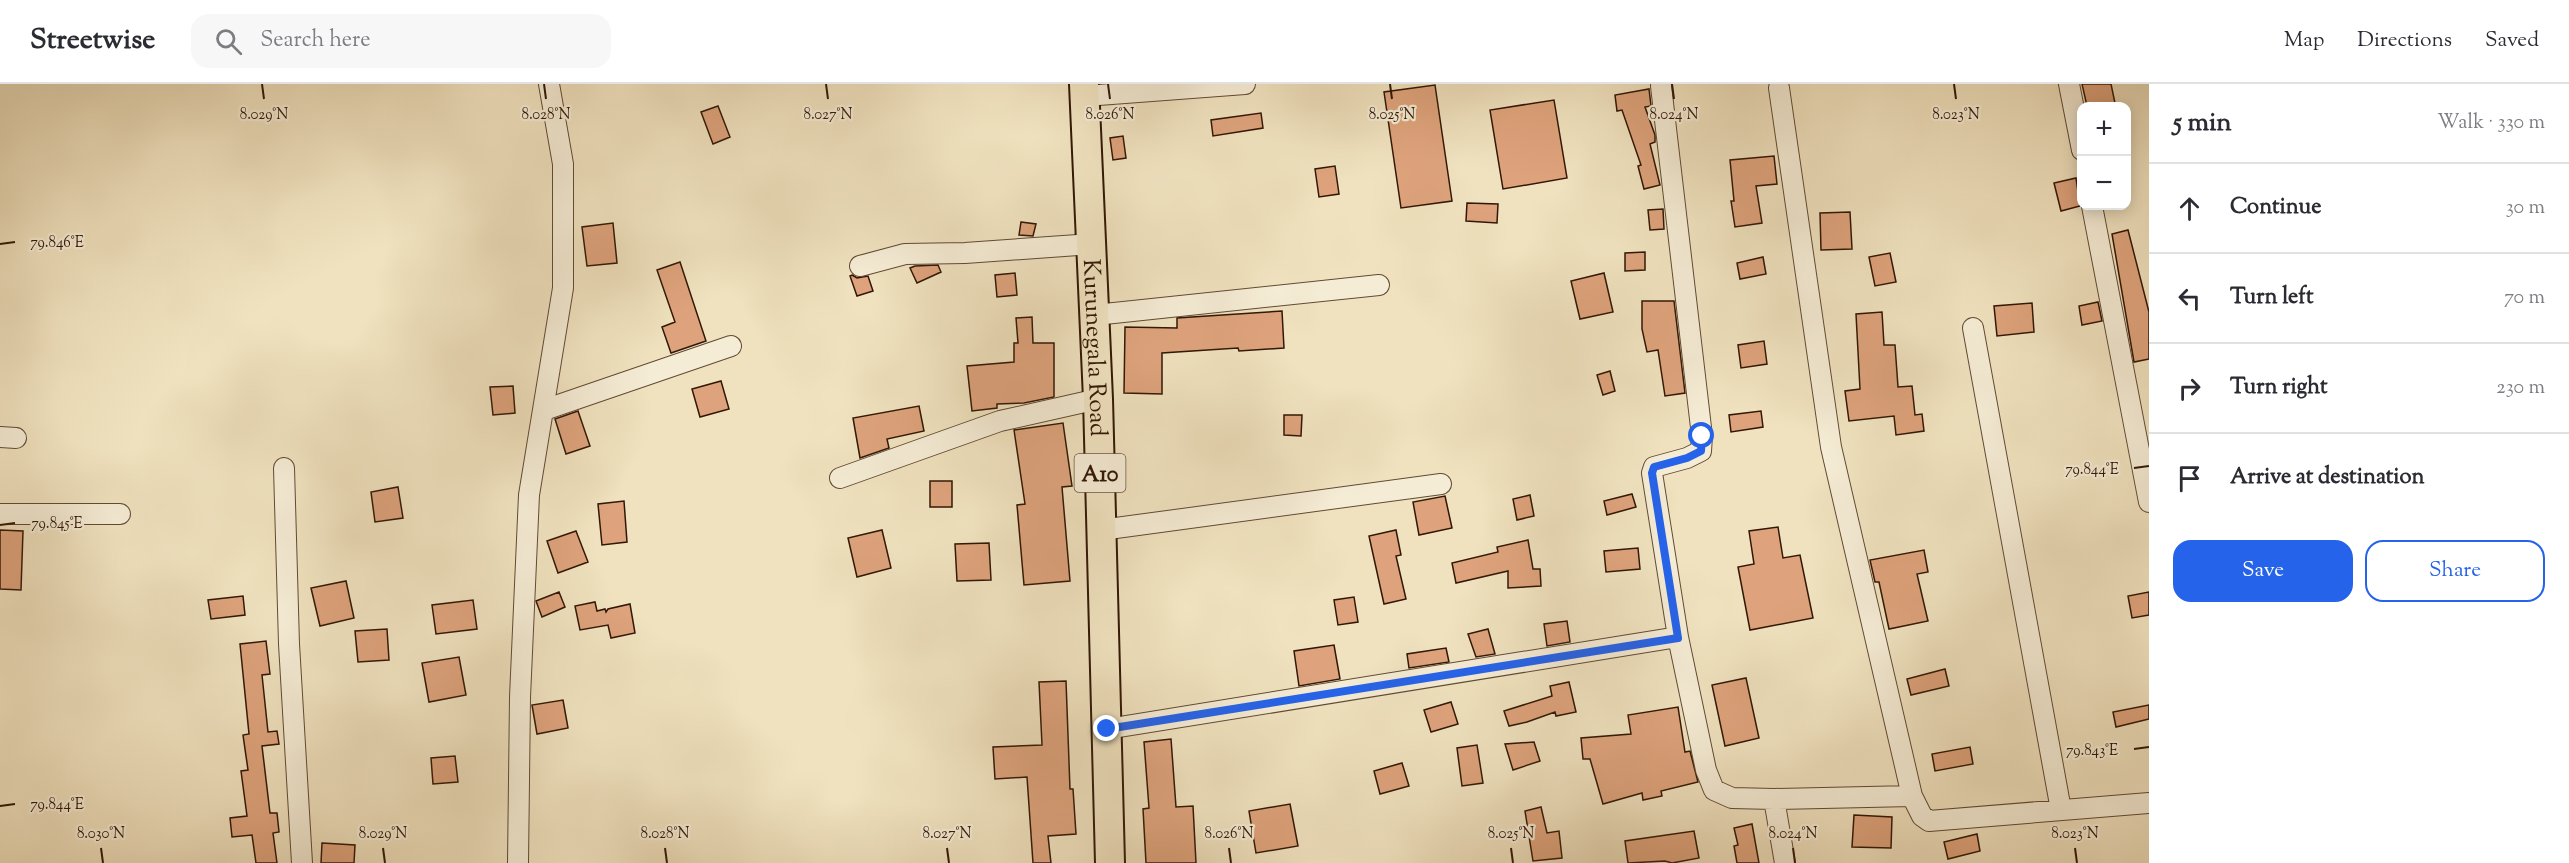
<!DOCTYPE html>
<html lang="en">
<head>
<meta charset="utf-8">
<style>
	body { margin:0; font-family:"Sorts Mill Goudy",serif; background:#f7f7f7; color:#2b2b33 }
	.controls { position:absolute; right:18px; top:18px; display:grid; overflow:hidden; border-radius:12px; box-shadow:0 3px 15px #0003 }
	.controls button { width:54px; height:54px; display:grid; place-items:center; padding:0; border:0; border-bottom:2px solid #e1e1e2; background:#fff; color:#2b2b33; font:30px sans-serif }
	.stop { position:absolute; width:18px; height:18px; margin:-14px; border:4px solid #2563eb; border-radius:50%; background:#fff }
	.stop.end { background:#2563eb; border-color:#fff; box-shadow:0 2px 6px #0008 }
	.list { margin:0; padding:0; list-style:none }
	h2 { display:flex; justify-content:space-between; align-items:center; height:78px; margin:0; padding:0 24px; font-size:26px }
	h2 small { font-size:20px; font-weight:400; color:#7c7c81 }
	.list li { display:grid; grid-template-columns:39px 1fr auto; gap:18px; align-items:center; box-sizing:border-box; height:90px; padding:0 24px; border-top:2px solid #e1e1e2 }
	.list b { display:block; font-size:22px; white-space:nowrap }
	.list em { font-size:20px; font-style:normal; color:#7c7c81 }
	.actions { display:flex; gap:12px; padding:18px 24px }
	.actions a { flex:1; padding:14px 0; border:2px solid #2563eb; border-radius:18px; text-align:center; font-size:21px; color:#2563eb }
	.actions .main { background:#2563eb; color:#fff }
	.icon { flex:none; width:33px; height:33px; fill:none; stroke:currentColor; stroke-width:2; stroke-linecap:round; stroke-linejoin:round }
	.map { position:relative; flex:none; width:2149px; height:779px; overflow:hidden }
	header { display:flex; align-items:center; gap:36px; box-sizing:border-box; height:84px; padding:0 30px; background:#fff; border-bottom:2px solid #e1e1e2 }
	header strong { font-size:28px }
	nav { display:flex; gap:33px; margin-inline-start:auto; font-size:21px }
	.search { width:420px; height:54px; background:#f7f7f7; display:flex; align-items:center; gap:15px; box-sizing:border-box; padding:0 21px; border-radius:18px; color:#7c7c81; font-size:22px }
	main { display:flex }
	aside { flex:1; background:#fff }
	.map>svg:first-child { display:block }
</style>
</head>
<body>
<header>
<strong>Streetwise</strong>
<div class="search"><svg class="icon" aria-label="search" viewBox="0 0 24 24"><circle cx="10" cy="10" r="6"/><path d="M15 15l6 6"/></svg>Search here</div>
<nav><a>Map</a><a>Directions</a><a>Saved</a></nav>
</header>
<main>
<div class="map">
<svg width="2149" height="779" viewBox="0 0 2149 779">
	<rect width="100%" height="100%" fill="#f0e2bf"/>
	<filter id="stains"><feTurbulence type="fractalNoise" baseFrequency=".00333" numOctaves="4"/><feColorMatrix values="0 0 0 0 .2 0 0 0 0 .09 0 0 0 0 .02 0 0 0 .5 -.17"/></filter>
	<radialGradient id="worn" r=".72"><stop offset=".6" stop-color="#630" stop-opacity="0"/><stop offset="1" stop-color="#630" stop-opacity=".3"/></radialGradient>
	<path fill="#dea37c" stroke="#311706" stroke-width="1.5" d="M2082,0H2111L2115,19L2087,22Z
		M1435,1L1452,117L1401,124L1384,8Z
		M1649,5L1651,22L1645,23L1655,51V58L1650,60L1660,101L1644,105L1638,82L1641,81L1622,26L1617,27L1615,11Z
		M1554,16L1567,94L1503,105L1490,26Z
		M718,22L730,53L713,60L701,28Z
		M1261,29L1263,44L1213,52L1211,36Z
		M1123,52L1126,74L1113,76L1110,54Z
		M1774,72L1777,100L1756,102L1762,139L1735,143L1731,117H1734L1730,76Z
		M1335,82L1339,110L1319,113L1315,85Z
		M2076,94L2080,122L2061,127L2054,99Z
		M1467,119L1498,120L1497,139L1466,137Z
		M1663,125L1664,145L1650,146L1648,126Z
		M1850,128L1852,165L1821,166L1820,129Z
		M1021,138L1036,140L1033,152L1019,151Z
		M613,139L617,179L587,182L582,143Z
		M2128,146L2149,228V275L2134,278L2112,150Z
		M1645,168V186L1625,187V169Z
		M1890,169L1896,198L1875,202L1869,173Z
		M1763,173L1766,190L1740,195L1737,179Z
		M680,178L706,257L671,269L662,243L675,238L657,186Z
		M938,181L941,188L917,199L910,184L915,182Z
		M1015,189L1017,211L997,213L995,191Z
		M1604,189L1613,228L1580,235L1571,197Z
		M852,191L857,194L868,192L873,207L857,212L850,192Z
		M1642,217H1674L1685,309L1665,312L1658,266L1647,268L1642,245Z
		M2098,218L2102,237L2082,241L2079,222Z
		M2032,219L2034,248L1997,252L1994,222Z
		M1282,227L1284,264L1239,267L1238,264L1162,269V310L1124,309L1125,243L1177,244V234Z
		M1882,228L1884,261H1895L1898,303L1912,302L1915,331L1922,330L1924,347L1896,351L1894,332L1849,337L1845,307L1860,305L1856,230Z
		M1032,233L1033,259H1054V313L1024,319L997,320V324L972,327L967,282L1014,278V259H1018L1016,234Z
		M1764,257L1767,280L1741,284L1738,261Z
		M1610,287L1615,307L1603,311L1597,291Z
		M721,297L729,325L700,333L692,305Z
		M513,302L515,329L493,331L490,303Z
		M919,322L924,347L887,355L889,364L860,374L853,334Z
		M578,327L590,362L566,370L555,335Z
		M1761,327L1763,343L1731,348L1729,331Z
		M1284,331H1302L1301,352L1284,351Z
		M1063,339L1072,402L1062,403L1070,497L1024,501L1017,421L1025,420L1014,346Z
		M930,397H952V423H930Z
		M398,403L403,434L375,438L371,408Z
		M1632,410L1636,423L1607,431L1604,417Z
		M1530,411L1534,432L1517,436L1513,415Z
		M1445,412L1452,444L1419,451L1413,418Z
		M624,417L627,458L602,461L598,420Z
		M1778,443L1783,474L1800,471L1813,534L1750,546L1738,483L1754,480L1749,447Z
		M0,446L23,447L21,506L0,505Z
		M882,446L891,484L857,493L848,454Z
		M1396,446L1401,471L1396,472L1406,515L1384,520L1369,452Z
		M576,447L588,478L558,489L547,457Z
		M1528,456L1533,485H1540L1541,502L1508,504V487L1456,499L1452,479L1498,468L1497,463Z
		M989,459L991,496L957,497L955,460Z
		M1638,464L1640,485L1606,488L1604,467Z
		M1924,466L1928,488L1917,490L1928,537L1889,545L1879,498H1875L1870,476Z
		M346,497L354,534L320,542L311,504Z
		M559,508L565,523L542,533L536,517Z
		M2149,508V531L2132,534L2128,512Z
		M243,512L245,531L211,535L208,516Z
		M1354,513L1358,538L1338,541L1334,516Z
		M473,516L477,545L436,550L432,521Z
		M595,518L597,527L605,525L606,528L608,525L630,520L635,549L611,554L608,541L580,546L575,522Z
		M1567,537L1570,558L1547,562L1544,540Z
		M387,545L389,576L358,578L355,547Z
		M1488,545L1495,570L1476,573L1468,550Z
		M266,557L270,590L262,591L268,648L277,647L279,660L262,662L270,729H277L279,748L273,749L277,779H256L252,751L232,753L230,734L247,732L241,687L248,686L243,651L249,650L240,560Z
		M1334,561L1340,595L1299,602L1294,567Z
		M1446,564L1449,578L1409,584L1407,570Z
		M459,573L466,611L429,618L422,579Z
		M1945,585L1949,602L1911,611L1907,595Z
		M1746,594L1759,654L1725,662L1712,601Z
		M1066,597L1070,705H1073L1076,750L1048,752L1051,779H1033L1027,693L995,695L993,663L1042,661L1039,598Z
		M1569,598L1576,628L1556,632L1555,628L1527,638L1509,642L1504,627L1552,612L1550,602Z
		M563,616L568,644L537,650L532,621Z
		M1451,618L1458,640L1431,648L1424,626Z
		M2149,621V635L2116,643L2113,628Z
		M1678,623L1685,668L1690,667L1698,698L1661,707L1662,712L1643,716L1642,709L1603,720L1590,675H1583L1581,654L1631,650L1628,631Z
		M1171,655L1176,723L1193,722L1196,779H1146L1143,725L1149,724L1144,658Z
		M1534,658L1540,677L1513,686L1505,660Z
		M1477,661L1483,699L1462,702L1457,664Z
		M1970,663L1973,680L1935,687L1932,670Z
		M455,672L458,698L433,700L431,674Z
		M1402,679L1409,702L1380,710L1374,687Z
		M1290,720L1298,762L1256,769L1249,727Z
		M1541,723L1547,749L1559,747L1562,774L1533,777L1525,727Z
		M1854,731L1892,733L1891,764L1852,763Z
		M1752,740L1759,779H1737L1734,762L1738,761L1734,744Z
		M1694,747L1699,774L1672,779L1665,777L1628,779L1625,757Z
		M1977,750L1980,767L1948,775L1944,758Z
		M322,759L355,761L354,779H321Z"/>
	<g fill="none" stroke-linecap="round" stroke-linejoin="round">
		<defs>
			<path id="minor" d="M2069,0L2082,66
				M1085,12L1245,0
				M2092,122L2149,418
				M860,182L905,170L965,169L1092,160
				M1095,231L1379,201
				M1973,244L2061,726
				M544,326L731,262
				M0,353L16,354
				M284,384L289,560L302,779
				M840,394L1000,337L1098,315
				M0,430H120
				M1101,446L1441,400
				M1678,553L1706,686L1714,706L1732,714L1774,715L1912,712L1831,363L1779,4
				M1107,645L1678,553L1652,389L1654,383L1687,374L1701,367L1702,352L1661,2
				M1912,712L1922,732L1929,737L2149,719
				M1774,715L1785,779
				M518,779L520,613L529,411L563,204V80L549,0"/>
			<g id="highway">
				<path id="s1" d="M1084,0L1098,315L1110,779"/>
			</g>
		</defs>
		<use href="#minor" stroke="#614a34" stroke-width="22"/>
		<use href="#highway" stroke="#311706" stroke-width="32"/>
		<use href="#minor" stroke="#f5ecd5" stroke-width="20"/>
		<use href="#highway" stroke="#f0e2bf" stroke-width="28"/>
	</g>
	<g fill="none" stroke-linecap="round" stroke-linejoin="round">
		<path stroke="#2563eb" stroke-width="8" d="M1107,645L1678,554L1652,389L1654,383L1687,374L1701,367L1702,352"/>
	</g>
	<path fill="none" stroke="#311706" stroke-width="2" d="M262,0L264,15M544,0L546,15M826,0L828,15M1108,0L1110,15M1390,0L1392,15M1672,0L1674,15M1954,0L1956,15M0,160L15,158M2134,384L2149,382M0,441L15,439M2134,665L2149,663M0,722L15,720M101,764L103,779M383,764L385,779M665,764L667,779M947,764L949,779M1229,764L1231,779M1511,764L1513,779M1793,764L1795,779M2075,764L2077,779"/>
	<g text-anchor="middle" stroke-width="4.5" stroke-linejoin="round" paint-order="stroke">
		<rect fill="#f5ecd5" stroke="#6c5744" stroke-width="1.5" x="1074.5" y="370" width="51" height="38" rx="4.5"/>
		<g font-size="22" font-weight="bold" fill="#311706">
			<text x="1100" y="397">A10</text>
		</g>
		<g font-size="24" fill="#311706" stroke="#f5ecd5">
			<text dy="8" stroke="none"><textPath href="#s1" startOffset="264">Kurunegala Road</textPath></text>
		</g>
	</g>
	<g font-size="15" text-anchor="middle" fill="#311706" stroke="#f5ecd5" stroke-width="4.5" stroke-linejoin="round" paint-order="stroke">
		<text x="264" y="35">8.029°N</text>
		<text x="546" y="35">8.028°N</text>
		<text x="828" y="35">8.027°N</text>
		<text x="1110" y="35">8.026°N</text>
		<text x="1392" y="35">8.025°N</text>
		<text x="1674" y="35">8.024°N</text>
		<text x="1956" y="35">8.023°N</text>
		<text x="57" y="163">79.846°E</text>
		<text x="2092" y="390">79.844°E</text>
		<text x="57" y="444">79.845°E</text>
		<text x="2092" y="671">79.843°E</text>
		<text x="57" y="725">79.844°E</text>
		<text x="101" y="754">8.030°N</text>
		<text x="383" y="754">8.029°N</text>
		<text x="665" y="754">8.028°N</text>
		<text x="947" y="754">8.027°N</text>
		<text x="1229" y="754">8.026°N</text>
		<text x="1511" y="754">8.025°N</text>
		<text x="1793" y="754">8.024°N</text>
		<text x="2075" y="754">8.023°N</text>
	</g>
	<rect width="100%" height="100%" filter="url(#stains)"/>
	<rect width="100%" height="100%" fill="url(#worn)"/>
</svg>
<div class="controls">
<button>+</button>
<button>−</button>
</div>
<div class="stop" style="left:1702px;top:352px"></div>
<div class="stop end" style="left:1107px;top:645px"></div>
</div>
<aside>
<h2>5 min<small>Walk · 330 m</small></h2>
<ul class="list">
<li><svg class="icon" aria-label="ahead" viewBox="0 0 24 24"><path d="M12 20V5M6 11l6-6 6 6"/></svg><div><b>Continue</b></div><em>30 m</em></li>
<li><svg class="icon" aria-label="left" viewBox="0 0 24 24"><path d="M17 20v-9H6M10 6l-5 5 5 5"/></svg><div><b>Turn left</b></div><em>70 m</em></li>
<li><svg class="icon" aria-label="right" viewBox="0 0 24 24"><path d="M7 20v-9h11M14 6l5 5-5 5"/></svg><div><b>Turn right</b></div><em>230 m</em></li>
<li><svg class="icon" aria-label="arrive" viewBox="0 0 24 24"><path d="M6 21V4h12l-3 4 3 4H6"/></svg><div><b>Arrive at destination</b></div></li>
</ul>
<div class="actions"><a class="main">Save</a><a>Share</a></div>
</aside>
</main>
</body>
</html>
